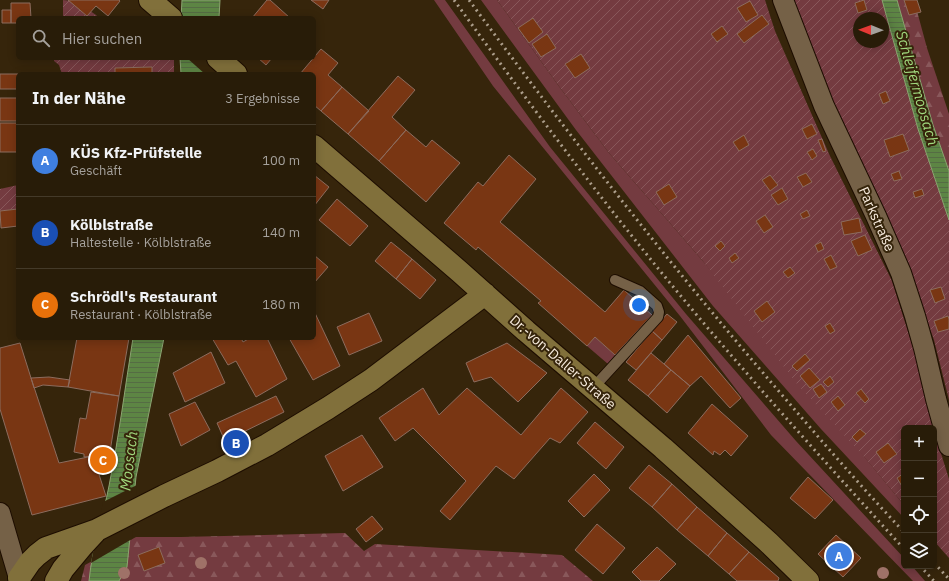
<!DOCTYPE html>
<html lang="de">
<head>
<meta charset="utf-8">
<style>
	body { margin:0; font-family:"IBM Plex Sans",sans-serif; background:#302512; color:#f1f3f6 }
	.controls { position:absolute; right:12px; bottom:12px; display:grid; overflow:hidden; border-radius:6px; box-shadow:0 2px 10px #0003 }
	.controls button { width:36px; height:36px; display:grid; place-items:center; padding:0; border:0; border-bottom:1px solid #443a29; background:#281c08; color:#f1f3f6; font:20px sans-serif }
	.compass { position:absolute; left:853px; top:12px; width:36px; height:36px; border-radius:50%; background:#281c08; box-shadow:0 2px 10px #0003; rotate:271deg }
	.you { position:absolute; left:639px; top:305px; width:14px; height:14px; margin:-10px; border:3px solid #fff; border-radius:50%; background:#1a73e8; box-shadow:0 0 0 6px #1a73e833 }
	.badge { display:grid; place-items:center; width:26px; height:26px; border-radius:50%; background:#b45309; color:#fff; font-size:13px; font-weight:700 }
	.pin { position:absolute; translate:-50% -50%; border:2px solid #fff; box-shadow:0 1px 4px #0006 }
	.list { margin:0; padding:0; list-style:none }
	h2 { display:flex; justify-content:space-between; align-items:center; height:52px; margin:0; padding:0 16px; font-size:17px }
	h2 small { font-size:13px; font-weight:400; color:#a5a19c }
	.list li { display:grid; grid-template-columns:26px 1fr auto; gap:12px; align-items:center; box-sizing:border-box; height:72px; padding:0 16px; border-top:1px solid #443a29 }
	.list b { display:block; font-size:15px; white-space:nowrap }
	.list p { margin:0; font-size:13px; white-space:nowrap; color:#a5a19c }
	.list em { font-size:13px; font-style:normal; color:#a5a19c }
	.icon { flex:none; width:22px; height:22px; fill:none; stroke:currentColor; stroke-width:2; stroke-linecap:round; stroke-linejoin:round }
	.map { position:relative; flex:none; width:949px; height:581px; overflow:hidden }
	.search { position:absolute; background:#281c08; box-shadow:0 2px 10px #0003; left:16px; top:16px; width:300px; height:44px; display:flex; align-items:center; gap:10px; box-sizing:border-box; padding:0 14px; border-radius:6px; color:#a5a19c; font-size:15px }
	.panel { position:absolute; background:#281c08; box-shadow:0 2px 10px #0003; left:16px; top:72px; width:300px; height:268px; border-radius:6px }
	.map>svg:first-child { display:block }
</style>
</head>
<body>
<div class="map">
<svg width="949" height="581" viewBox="0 0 949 581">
	<defs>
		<pattern id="forest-firs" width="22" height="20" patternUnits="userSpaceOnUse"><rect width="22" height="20" fill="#743b40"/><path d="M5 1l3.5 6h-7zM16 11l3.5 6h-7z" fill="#89585b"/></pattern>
		<pattern id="garden-furrows" width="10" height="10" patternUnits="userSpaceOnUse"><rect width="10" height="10" fill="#743b40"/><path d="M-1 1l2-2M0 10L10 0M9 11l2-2" fill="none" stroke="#89585b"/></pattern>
		<pattern id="water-rules" width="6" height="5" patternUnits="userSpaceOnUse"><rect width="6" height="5" fill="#5d8544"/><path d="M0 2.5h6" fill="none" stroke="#556c44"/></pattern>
	</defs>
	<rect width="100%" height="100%" fill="#36250b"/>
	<path fill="#743b40" d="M434,0H445L550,147L686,314L796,441L904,558V566H912L925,581H913L771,435L680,316L493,86Z
		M481,0H497L558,85L609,153L702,260L904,505V518L821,429L713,306L576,130Z
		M595,337L615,355L608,364L587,346Z"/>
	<path fill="url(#forest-firs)" d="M897,0H914L927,48L949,114V171L933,125Z
		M345,533L364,551L375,544L562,555L593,581H81L85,565L136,537H181Z"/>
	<path fill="url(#garden-furrows)" fill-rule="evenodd" d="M63,0C75,0 91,11 100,18H63Z
		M497,0H765L775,31L830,156L892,281L916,357L933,428H904V505L865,458L797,384L702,260L609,153L558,85Z
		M790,0H882L918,129L949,220V400L934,340L904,255L830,101ZM859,18H883V42H859Z
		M54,58H174V74H152V67L115,68V74H62L59,65L54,61Z
		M18,185V209L0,211V189Z
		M934,431L949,479V558L934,541Z"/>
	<path fill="url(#water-rules)" stroke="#8ca472" d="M182,0H220L219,18H181Z
		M882,0H897L933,125L949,171V220L918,129Z
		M180,58H214L212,74H181Z
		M133,338H164L136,477L127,567L119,581H89C92,549 103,517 109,486C119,437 125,387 133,338Z"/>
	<path fill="#36250b" d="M187,58H216L214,74H205Z
		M137,485L132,539L91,563L103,502Z"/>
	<path fill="#793613" stroke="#8c6c5e" d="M68,0H119L120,1L108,16L96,6L87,16Z
		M267,0H270L290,18H252Z
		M311,0H329L323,9Z
		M864,0L867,10L858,13L855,3Z
		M904,0H917L921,12L909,15Z
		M750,1L758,15L746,22L737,8Z
		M11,3H30L31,18H18V23H11Z
		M2,10H11V23H2Z
		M762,15L769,24L744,43L737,34Z
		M533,18L543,32L529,43L518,28Z
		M722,26L728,34L717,42L711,34Z
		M547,34L556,48L541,57L532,44Z
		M321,49L338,63L328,75L342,87L321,111L314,105V74H300Z
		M581,54L590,68L575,78L565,64Z
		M258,58H272L266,65Z
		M152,67V74H115V68Z
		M0,74H18V89H0Z
		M398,76L415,90L392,117L406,130L379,161L348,134Z
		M342,87L369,111L348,134L321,111Z
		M886,91L890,101L883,104L879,94Z
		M0,98H18V121H0Z
		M0,123H18V152H0Z
		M812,124L817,134L807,139L802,129Z
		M406,130L426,147L432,140L460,163L426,202L379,161Z
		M903,134L909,150L890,157L884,140Z
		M744,135L749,145L739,151L733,142Z
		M822,139L826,151L823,152L818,140Z
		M813,149L817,156L812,160L807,152Z
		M509,155L536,179L500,222L605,312L624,290L652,315L615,355L595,337L587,346L538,303L541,301L478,247L476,250L444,223L478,182L483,186Z
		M899,171L902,179L894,181L891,174Z
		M806,173L812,182L803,187L797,177Z
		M314,175L329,187L314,206Z
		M770,175L778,185L770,191L762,180Z
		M669,184L677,197L664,205L656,192Z
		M782,188L788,199L778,205L771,195Z
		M922,189L924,195L915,198L913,192Z
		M337,199L368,226L350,246L319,220Z
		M18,209V226L1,228L0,211Z
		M807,210L810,216L803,219L800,214Z
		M765,215L773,227L764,233L756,221Z
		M859,218L862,232L844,235L841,222Z
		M865,235L872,250L858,256L851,241Z
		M721,241L725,246L720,251L715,246Z
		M391,242L412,259L396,279L375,261Z
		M821,242L824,249L818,252L815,245Z
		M735,253L739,258L732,263L729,258Z
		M314,255L328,267L314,283Z
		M831,255L837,267L830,270L824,259Z
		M412,259L436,280L420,299L396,279Z
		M790,267L795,273L788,278L783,272Z
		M941,287L945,299L935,303L930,290Z
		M767,301L775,312L762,322L754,311Z
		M314,311L340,366L313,380L289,338H314Z
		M369,313L382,341L349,355L337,327Z
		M667,314L677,322L662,340L652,331Z
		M948,316L949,319V329L938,332L934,321Z
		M830,323L835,331L830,334L825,326Z
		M652,331L662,340L636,370L626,362Z
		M688,335L741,398L730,408L701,376L690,386L664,364Z
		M77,338H129L119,396L68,387Z
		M212,338H241L243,342L250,338H267L287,379L256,397L236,361L228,365Z
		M20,343L31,378L59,463L93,456L106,496L32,515L0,409V348Z
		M507,343L547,373L518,402L491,377L474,382L466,363Z
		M211,352L225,383L185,402L173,373Z
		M651,353L671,370L648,396L628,380Z
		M805,354L810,360L797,371L792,366Z
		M809,368L820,380L810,388L800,376Z
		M671,370L690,386L667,413L648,396Z
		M830,376L834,382L828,387L823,382Z
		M49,377L70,380L68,387L43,385L34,388L31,378Z
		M821,384L827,392L819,398L813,389Z
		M423,388L439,415L467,388L521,435L561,388L588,412L560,443L550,438L514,479L496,466L450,520L440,511L466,481L413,428L395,441L379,418Z
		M861,389L869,399L865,403L856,393Z
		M91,392L119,396L108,464L96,467L93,456L84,457V454L74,452L80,418L86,419Z
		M276,396L284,412L225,441L217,423Z
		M838,396L845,405L838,411L831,402Z
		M195,402L210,430L181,446L169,414Z
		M712,404L748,436L731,456L725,450L720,455L714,451L713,455L688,433Z
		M595,422L624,447L606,469L577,443Z
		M860,429L866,434L857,442L852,437Z
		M362,435L383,467L343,491L325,456Z
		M888,443L897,454L884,463L876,452Z
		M649,465L672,484L652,507L629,488Z
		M904,473V488H903L897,478Z
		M594,474L610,490L584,517L568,501Z
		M808,477L833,500L815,519L790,498Z
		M672,484L697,507L677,530L652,507Z
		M697,507L727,533L708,556L677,530Z
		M372,516L383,529L366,542L356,529Z
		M597,524L625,548L603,574L575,550Z
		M727,533L749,552L729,574L708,556Z
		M836,535L861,558L843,577L818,554Z
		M159,547L165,563L144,571L138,555Z
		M657,547L676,564L659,581H641L632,572Z
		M749,552L779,578L778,581H737L729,574Z"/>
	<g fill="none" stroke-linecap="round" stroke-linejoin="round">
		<defs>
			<path id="service" d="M593,388L658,317L659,312L657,306L640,291L615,280"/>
			<path id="minor" d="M783,0L824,106L876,216L901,273L915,316L924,348L936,399L949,446
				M0,513L19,578"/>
			<path id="secondary" d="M150,0L171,18
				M218,58L236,74
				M314,146L460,272L526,331L663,448L768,542L808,581
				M20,581L19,578L30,562L37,555L46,548L97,530L164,496L217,471L267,445L328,408L371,380L485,294
				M56,581L63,569L83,545L95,532"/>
		</defs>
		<use href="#service" stroke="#1d0d00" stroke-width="12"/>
		<use href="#minor" stroke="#1d0d00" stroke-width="22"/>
		<use href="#secondary" stroke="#1d0d00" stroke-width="24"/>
		<use href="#service" stroke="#756147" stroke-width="10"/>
		<use href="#minor" stroke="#756147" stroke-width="20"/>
		<use href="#secondary" stroke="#81703b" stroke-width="22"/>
		<path stroke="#ac9e8b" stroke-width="3" stroke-dasharray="2 4" stroke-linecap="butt" d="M454,0C525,98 598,196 675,289C749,378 826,463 904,549
			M469,0C571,138 676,273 789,403C826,446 864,490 904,532
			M934,563L949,579
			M920,566L934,581"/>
	</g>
	<g fill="#9f7268">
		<circle cx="201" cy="563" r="6"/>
		<circle cx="124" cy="573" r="6"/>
		<circle cx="883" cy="573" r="6"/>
	</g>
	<g text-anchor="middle" stroke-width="4" stroke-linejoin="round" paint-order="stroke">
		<g font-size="14" fill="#f8ecde" stroke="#36250b">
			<text transform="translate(877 219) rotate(66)" y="5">Parkstraße</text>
			<text transform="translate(563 362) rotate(41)" y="5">Dr.-von-Daller-Straße</text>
		</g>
		<g font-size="15" font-style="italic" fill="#a0d87d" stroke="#36250b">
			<text transform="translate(917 88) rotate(74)" y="5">Schleifermoosach</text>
			<text transform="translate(129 461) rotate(-83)" y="5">Moosach</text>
		</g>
	</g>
</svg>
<div class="controls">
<button>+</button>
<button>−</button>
<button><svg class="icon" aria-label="locate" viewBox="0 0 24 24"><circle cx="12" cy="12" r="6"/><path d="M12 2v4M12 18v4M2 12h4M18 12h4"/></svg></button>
<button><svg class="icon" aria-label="layers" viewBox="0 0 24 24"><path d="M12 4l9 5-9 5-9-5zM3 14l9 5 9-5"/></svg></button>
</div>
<svg class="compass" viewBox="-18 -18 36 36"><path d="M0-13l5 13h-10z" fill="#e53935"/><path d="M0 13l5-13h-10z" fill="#a5a19c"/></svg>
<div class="you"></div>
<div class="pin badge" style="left:839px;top:556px;background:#3f7fe0">A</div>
<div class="pin badge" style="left:236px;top:443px;background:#1a4fb4">B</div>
<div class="pin badge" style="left:103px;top:460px;background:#e8710a">C</div>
<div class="search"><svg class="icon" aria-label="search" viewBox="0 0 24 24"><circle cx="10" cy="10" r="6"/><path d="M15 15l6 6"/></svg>Hier suchen</div>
<section class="panel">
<h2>In der Nähe<small>3 Ergebnisse</small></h2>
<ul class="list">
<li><span class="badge" style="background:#3f7fe0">A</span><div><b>KÜS Kfz-Prüfstelle</b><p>Geschäft</p></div><em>100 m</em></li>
<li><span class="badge" style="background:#1a4fb4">B</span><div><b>Kölblstraße</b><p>Haltestelle · Kölblstraße</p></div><em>140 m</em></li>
<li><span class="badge" style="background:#e8710a">C</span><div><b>Schrödl's Restaurant</b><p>Restaurant · Kölblstraße</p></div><em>180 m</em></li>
</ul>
</section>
</div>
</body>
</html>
